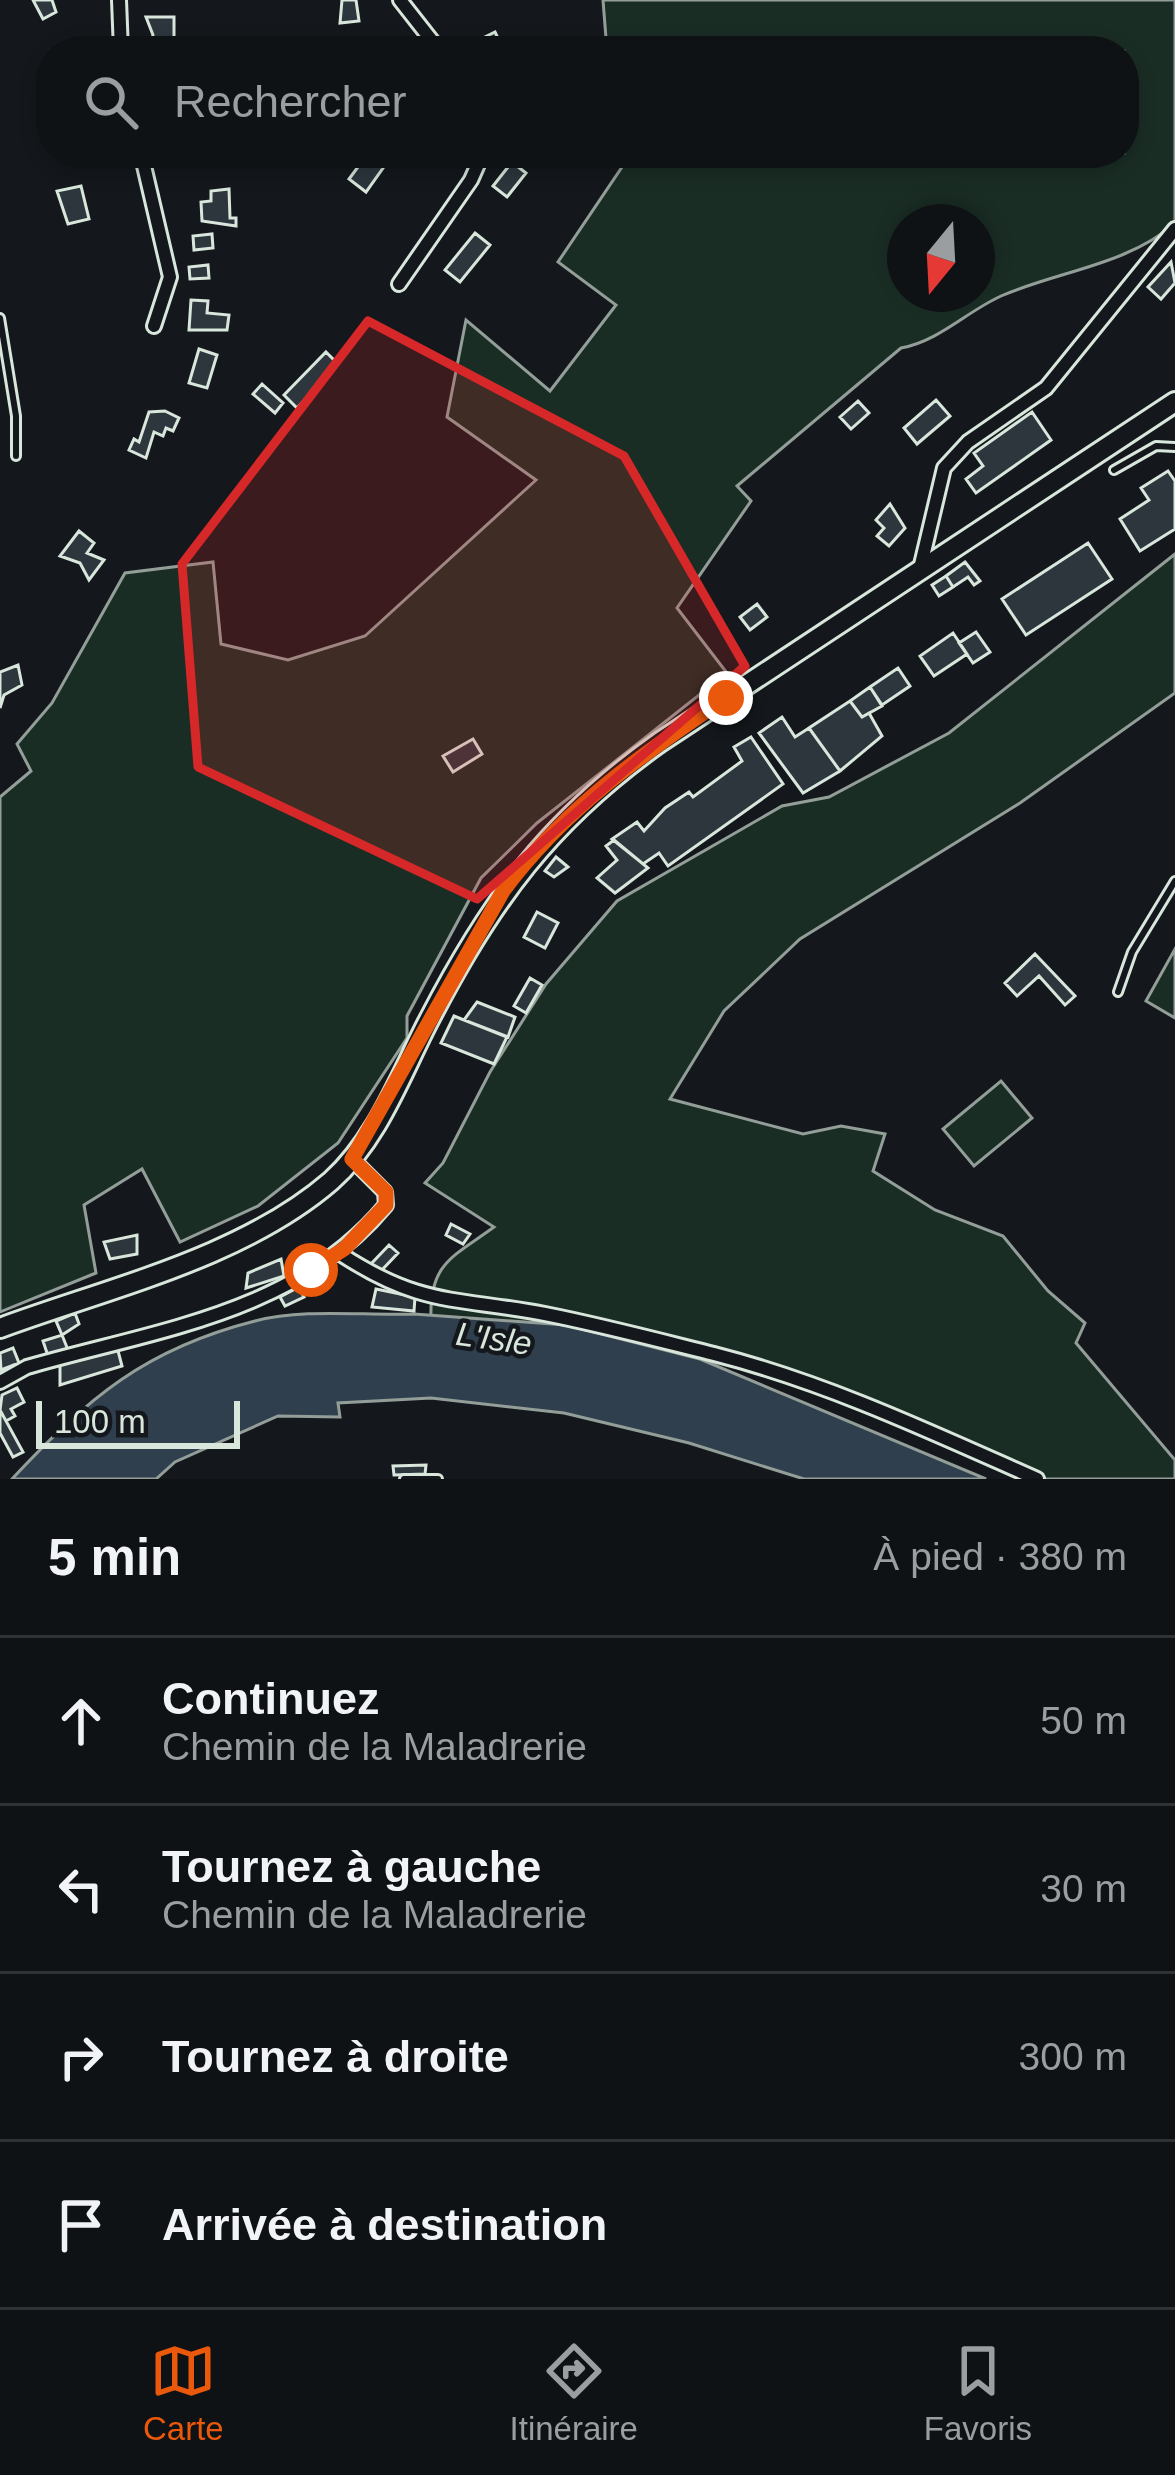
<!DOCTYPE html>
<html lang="fr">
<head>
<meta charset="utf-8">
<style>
	body { margin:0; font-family:Arial,sans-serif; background:#181b1e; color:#f1f3f6 }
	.compass { position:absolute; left:887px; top:204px; width:108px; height:108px; border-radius:50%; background:#0f1215; box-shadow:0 6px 18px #0003; rotate:198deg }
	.scale { position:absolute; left:36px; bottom:30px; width:204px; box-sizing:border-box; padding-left:12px; border:6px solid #d8e6dc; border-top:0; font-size:33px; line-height:42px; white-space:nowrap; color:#d8e6dc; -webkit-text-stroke:9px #14181c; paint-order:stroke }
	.stop { position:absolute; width:36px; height:36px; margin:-27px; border:9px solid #ea580c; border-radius:50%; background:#fff }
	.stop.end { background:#ea580c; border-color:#fff; box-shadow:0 3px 12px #0008 }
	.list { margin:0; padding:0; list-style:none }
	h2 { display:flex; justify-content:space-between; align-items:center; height:156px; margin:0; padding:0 48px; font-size:51px }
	h2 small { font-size:39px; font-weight:400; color:#9b9ea0 }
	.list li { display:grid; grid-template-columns:78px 1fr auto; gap:36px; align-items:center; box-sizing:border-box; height:168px; padding:0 48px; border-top:3px solid #2f3234 }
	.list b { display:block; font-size:45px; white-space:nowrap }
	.list p { margin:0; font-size:39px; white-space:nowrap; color:#9b9ea0 }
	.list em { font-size:39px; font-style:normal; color:#9b9ea0 }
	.icon { flex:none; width:66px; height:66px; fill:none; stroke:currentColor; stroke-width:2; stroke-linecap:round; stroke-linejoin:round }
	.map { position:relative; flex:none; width:1175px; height:1479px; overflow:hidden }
	.search { position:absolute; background:#0f1215; box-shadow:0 6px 18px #0003; left:36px; right:36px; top:36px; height:132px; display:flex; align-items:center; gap:30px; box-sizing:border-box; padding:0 42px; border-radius:48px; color:#9b9ea0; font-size:45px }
	.sheet { height:828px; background:#0f1215 }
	nav { display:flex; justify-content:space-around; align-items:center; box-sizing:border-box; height:168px; border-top:3px solid #2f3234; background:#0f1215; font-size:33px; color:#9b9ea0 }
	nav a { display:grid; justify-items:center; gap:6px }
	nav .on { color:#ea580c }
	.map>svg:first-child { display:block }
</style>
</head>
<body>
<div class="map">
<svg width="1175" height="1479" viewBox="0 0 1175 1479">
	<rect width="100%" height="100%" fill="#14181c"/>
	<path fill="#1a2d24" stroke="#939e99" stroke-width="3" fill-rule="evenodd" d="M603,0H1175V223C1128,265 1058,271 1001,296C966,312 939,341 901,348L737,486L751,501L677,608L727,673L537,823L481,878L407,1016V1038L338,1143L258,1206L180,1242L142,1169L84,1205L96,1273L0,1312V797L31,771L17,744L52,703L125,573L213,562L221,644L288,660L365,636L536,480L447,417L466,320L550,391L616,305L558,262L624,164L623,153H1124V51H607ZM905,222H977V294H905Z
		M1175,554V693L1020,803L800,939L724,1011L670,1099L803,1134L841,1126L885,1134L873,1171L935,1210L1003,1236L1048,1291L1085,1323L1076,1343L1175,1460V1479H1034L837,1398L678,1349L561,1324L431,1319C429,1263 453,1257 494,1227L425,1183L443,1163L490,1072L546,984L617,901L782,806L829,797L949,733Z
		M1175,949V1018L1146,1001Z
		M1001,1081L1032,1118L974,1166L943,1129Z"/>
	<path fill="#2f3f4d" stroke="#939e99" stroke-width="3" d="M414,1314L566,1325L700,1359L986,1479H804L689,1443L564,1413L431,1398L338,1403L340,1417L278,1416L175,1462L156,1479H12C89,1397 145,1349 255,1321C304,1308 364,1316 414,1314Z"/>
	<path fill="#2c363c" stroke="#d8e6dc" stroke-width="3" d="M33,0H52L56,12L43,19Z
		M342,0H356L359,21L340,23Z
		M146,17H174V41L198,45H190L189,51H148L153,35Z
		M495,32L504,51H482L477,41Z
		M366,156L383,168L366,192L349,179Z
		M512,162L526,173L507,197L493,186Z
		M81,186L89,219L68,224L57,191Z
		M229,189L230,218H236V226L202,221L201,202L211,201V191Z
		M475,233L490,245L460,282L445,270Z
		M212,234L213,248L194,250L193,236Z
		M1171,262L1175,283L1161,299L1148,287Z
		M208,265L209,278L190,279L189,267Z
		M191,300L208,301L207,313L229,315L227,330H189Z
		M199,349L217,355L207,388L189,383Z
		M326,352L338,364L297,408L284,395Z
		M262,384L283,403L275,413L253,394Z
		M936,400L950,416L917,444L904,428Z
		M858,401L869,413L851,429L840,417Z
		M165,411L179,418L173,431L166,428L163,436L154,432L146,458L129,450L134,439L139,442L149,412Z
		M1032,412L1051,440L976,493L966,479L983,466L974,453Z
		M1168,471L1175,481V529L1140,551L1120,519L1149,500L1141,488Z
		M890,504L905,528L889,546L877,536L884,528L876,520Z
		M79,531L94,543L87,553L104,560L89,580L80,563L60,556Z
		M1088,543L1112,579L1026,635L1002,599Z
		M965,562L980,581L974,585L968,577L953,587L946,576Z
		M946,576L953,587L939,596L932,585Z
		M757,604L767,617L750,630L740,617Z
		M976,632L990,652L973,663L959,643Z
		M953,633L967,654L934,676L920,656Z
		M18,665L22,685L4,695L0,708V672Z
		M898,668L910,686L882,705L870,687Z
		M870,687L882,706L862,717L850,701Z
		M850,701L862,717L869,713L882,736L840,771L809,728Z
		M782,717L795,737L809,728L840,771L803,793L759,733Z
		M751,737L783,784L668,866L659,853L643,864L612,839L637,822L644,831L665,808L689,792L693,797L742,761L734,747Z
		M473,739L482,754L453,772L443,756Z
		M614,840L648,868L615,893L597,878L617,860L606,846Z
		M556,857L568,867L554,877L545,871Z
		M537,912L558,923L545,948L524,937Z
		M1035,954L1075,996L1065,1005L1039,976L1017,996L1005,983Z
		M530,978L542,985L526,1013L514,1006Z
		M477,1002L515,1017L508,1037L464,1020Z
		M454,1016L507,1037L494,1064L441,1043Z
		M451,1224L470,1234L463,1244L446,1235Z
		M137,1235V1254L110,1259L104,1242Z
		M389,1245L398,1253L380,1272L371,1264Z
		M281,1259L284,1276L246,1288L248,1273Z
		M299,1287L304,1297L285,1306L280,1297Z
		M376,1289L415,1297L414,1311L372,1307Z
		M75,1313L79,1324L62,1335L56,1321Z
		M62,1335L68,1350L48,1356L43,1341Z
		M117,1347L122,1366L60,1385V1364Z
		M13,1348L19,1363L1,1370L0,1353Z
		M17,1388L24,1402L11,1409L15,1416L6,1421L0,1410L2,1395Z
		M0,1410L23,1452L13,1457L0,1433Z
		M426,1465L425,1474L394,1475L393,1466Z"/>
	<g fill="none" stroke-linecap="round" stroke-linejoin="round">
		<defs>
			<path id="service" d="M0,318L16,416V456
				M1114,470L1156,446L1175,447
				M1118,992L1132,952L1175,881
				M404,1479H438"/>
			<path id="minor" d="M119,0L121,51
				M400,0L440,51
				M141,153L170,277L154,326
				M399,284L471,180L483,153
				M920,569L944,468L968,442L1046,388L1175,229
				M339,1253C421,1307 455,1297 545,1314C601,1325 658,1340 714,1354C827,1383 931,1432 1037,1479
				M0,1382L27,1367C155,1330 296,1314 386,1205L385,1192L352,1159"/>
			<path id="primary" d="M0,1328C108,1288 242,1258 331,1181C379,1138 401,1073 430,1018C491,900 550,820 660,742L1175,402"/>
		</defs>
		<use href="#service" stroke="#d8e6dc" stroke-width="12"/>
		<use href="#minor" stroke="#d8e6dc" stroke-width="18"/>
		<use href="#primary" stroke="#d8e6dc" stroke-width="24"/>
		<use href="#service" stroke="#14181c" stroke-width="6"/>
		<use href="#minor" stroke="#14181c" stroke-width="12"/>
		<use href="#primary" stroke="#14181c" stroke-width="18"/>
	</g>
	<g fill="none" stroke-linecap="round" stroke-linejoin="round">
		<path stroke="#ea580c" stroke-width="15" d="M311,1270L344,1249L386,1205V1192L352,1159L503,891C564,809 642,754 726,698"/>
	</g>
	<path fill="#d62828" fill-opacity="0.2" stroke="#d62828" stroke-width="9" stroke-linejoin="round" d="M368,321L624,456L745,666L477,899L198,767L182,564Z"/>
	<g text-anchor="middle" stroke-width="9" stroke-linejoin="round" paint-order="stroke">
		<g font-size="33" font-style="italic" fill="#d8e6dc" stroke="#14181c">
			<text transform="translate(494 1338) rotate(8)" y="12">L'Isle</text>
		</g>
	</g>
</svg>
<svg class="compass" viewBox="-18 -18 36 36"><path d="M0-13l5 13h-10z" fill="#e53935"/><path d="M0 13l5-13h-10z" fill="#9b9ea0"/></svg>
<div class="scale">100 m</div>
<div class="stop" style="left:311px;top:1270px"></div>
<div class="stop end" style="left:726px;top:698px"></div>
<div class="search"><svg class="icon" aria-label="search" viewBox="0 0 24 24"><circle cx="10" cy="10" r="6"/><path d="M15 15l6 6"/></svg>Rechercher</div>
</div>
<section class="sheet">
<h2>5 min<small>À pied · 380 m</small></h2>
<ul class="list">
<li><svg class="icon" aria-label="ahead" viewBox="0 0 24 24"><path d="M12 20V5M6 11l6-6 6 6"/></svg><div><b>Continuez</b><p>Chemin de la Maladrerie</p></div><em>50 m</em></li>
<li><svg class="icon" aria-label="left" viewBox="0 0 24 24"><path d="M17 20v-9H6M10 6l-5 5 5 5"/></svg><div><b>Tournez à gauche</b><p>Chemin de la Maladrerie</p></div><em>30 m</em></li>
<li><svg class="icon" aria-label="right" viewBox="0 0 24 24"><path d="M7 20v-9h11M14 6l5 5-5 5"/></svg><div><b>Tournez à droite</b></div><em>300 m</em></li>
<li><svg class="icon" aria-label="arrive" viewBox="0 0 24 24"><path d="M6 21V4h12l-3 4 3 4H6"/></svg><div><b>Arrivée à destination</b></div></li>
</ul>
</section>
<nav>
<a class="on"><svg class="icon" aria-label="map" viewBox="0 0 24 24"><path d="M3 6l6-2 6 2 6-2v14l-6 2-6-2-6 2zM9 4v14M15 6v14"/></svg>Carte</a>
<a><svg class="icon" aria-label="directions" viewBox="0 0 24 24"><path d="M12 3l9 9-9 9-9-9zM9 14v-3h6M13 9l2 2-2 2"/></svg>Itinéraire</a>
<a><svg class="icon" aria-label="saved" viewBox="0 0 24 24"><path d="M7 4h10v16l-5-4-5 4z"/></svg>Favoris</a>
</nav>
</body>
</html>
